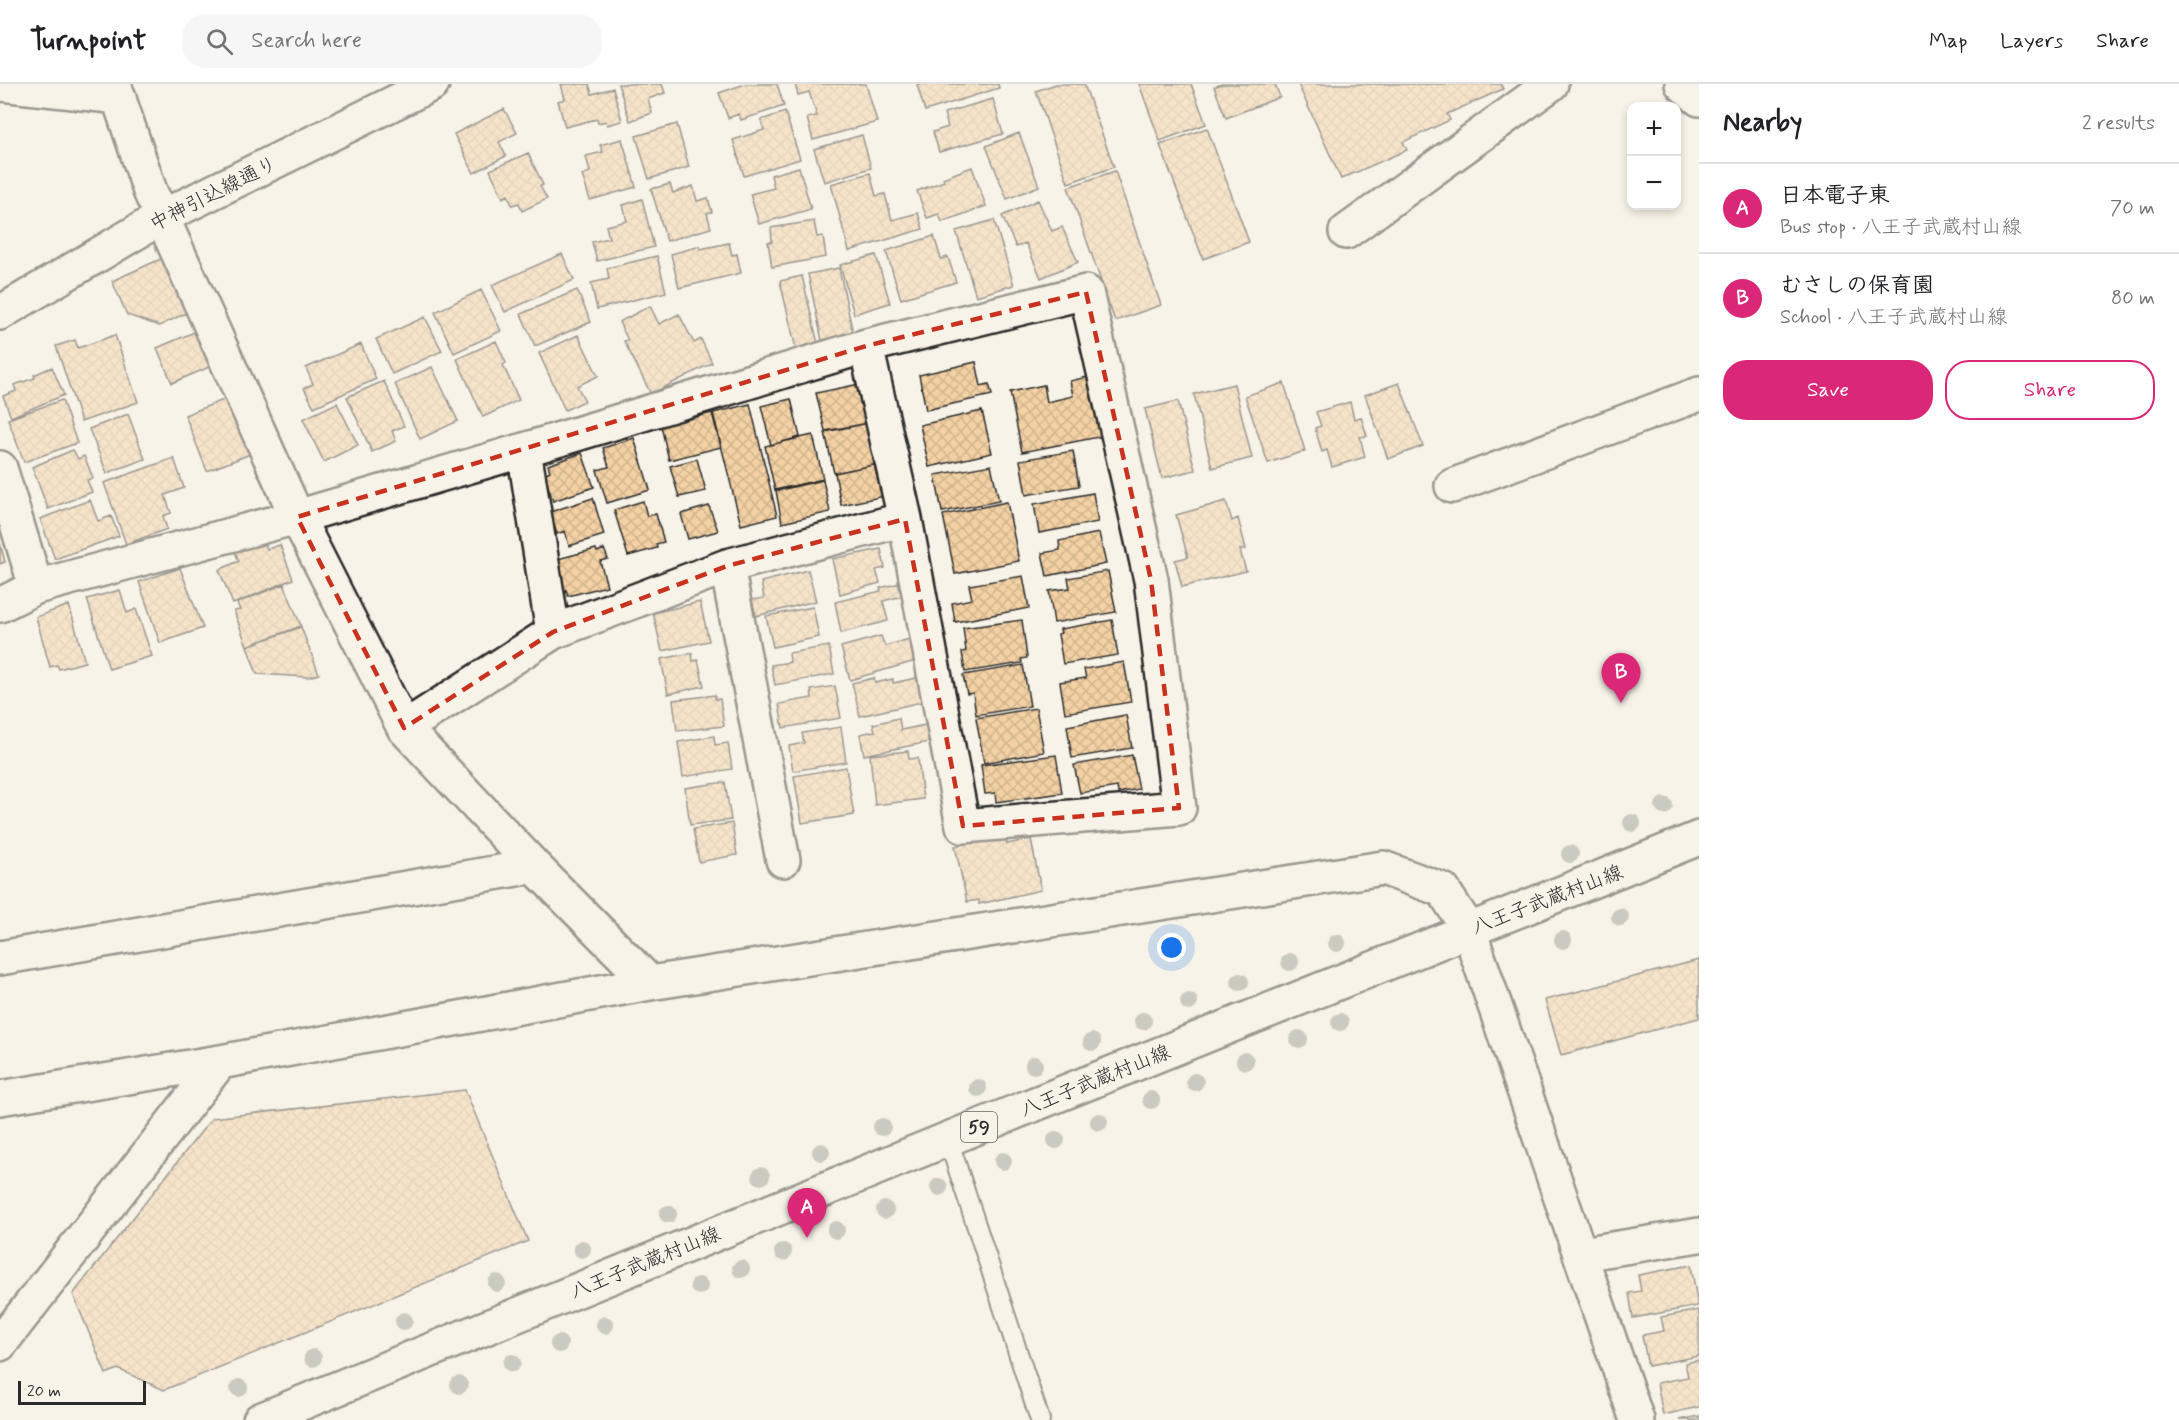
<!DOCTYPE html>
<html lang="en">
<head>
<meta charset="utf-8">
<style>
	body { margin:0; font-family:Mynerve,"Klee One",sans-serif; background:#f6f6f6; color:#202124 }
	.controls { position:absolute; right:18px; top:18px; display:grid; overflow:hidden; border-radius:12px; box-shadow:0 3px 9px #0003 }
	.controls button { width:54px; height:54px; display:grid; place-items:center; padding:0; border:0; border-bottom:2px solid #e0e0e0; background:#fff; color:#202124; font:30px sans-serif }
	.scale { position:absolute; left:18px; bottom:15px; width:128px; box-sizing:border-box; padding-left:6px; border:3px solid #2b2b2b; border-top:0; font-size:16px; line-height:21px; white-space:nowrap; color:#2b2b2b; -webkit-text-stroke:4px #f7f3e8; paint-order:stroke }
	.you { position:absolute; left:1172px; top:864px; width:21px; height:21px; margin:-15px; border:4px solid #fff; border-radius:50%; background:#1a73e8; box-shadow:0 0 0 9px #1a73e833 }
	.badge { display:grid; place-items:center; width:39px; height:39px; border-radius:50%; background:#db2777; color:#fff; font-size:20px; font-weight:700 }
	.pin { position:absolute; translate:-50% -50px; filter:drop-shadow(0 2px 3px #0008) }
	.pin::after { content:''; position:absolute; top:32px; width:21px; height:18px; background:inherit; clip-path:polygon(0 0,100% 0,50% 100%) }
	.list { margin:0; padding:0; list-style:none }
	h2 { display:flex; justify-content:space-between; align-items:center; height:78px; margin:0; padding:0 24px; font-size:26px }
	h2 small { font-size:20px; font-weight:400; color:#757577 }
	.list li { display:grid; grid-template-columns:39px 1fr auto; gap:18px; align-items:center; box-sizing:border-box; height:90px; padding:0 24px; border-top:2px solid #e0e0e0 }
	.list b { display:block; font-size:22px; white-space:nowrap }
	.list p { margin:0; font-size:20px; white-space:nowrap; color:#757577 }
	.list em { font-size:20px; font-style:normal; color:#757577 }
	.actions { display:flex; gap:12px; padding:18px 24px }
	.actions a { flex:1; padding:14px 0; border:2px solid #db2777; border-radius:24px; text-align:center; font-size:21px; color:#db2777 }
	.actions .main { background:#db2777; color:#fff }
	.icon { flex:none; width:33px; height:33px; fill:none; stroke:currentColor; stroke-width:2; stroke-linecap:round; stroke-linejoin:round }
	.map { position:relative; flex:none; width:1699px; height:1336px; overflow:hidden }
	header { display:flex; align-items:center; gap:36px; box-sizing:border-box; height:84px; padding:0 30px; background:#fff; border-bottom:2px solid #e0e0e0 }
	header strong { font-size:28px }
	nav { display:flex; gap:33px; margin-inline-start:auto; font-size:21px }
	.search { width:420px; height:54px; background:#f6f6f6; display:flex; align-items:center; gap:15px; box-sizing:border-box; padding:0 21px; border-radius:24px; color:#757577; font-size:22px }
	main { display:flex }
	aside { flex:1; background:#fff }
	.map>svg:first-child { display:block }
</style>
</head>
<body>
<header>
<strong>Turnpoint</strong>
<div class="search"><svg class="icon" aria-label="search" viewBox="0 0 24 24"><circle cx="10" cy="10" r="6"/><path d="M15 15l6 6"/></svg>Search here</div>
<nav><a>Map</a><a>Layers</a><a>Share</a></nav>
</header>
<main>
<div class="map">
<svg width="1699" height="1336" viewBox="0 0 1699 1336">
	<defs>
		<pattern id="building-cross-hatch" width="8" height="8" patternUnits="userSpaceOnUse" patternTransform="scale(1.5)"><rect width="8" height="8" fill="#f3d1a4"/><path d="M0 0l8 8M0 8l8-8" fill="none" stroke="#d0b48d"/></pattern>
	</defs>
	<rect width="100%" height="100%" fill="#f7f3e8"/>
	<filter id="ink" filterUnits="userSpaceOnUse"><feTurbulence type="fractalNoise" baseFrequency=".0167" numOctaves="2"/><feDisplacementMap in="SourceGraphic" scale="12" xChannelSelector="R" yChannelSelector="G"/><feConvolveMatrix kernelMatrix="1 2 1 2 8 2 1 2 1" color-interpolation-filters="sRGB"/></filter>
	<g filter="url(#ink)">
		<path fill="url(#building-cross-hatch)" stroke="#2b2b2b" stroke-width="1.5" d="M561,0H589L592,10L613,4L622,37L607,41L606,37L598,39L597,35L565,43L558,17L565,15Z
			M618,0H662L665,9L648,15L652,29L630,37Z
			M745,0H777L784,22L741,36L739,30L728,34L719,9Z
			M795,0H866L877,38L813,56L807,34L817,32L809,8L798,11Z
			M919,0H998L999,4L925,27L917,1Z
			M1056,0H1084L1114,83L1068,99L1036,7Z
			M1139,0H1191L1206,40L1160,57Z
			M1222,0H1275L1280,13L1226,34L1214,3Z
			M1298,0H1501L1503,5L1447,30L1450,36L1403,58L1407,66L1341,95Z
			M993,15L1003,50L939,68L933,48L948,43L944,29Z
			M504,25L517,49L499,58L506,72L474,89L454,50Z
			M785,28L800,75L744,92L733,56L764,46L761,36Z
			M677,40L689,83L649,95L636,52Z
			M1207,44L1249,158L1203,175L1160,61Z
			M1019,49L1039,102L1007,115L986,62Z
			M862,51L871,84L824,98L814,65Z
			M622,55L636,103L590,116L582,91L590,88L586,72L603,68L600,61Z
			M528,69L543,101L540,102L547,115L522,127L519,119L512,121L508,111L503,114L490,86Z
			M799,83L811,125L759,140L750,110L774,104L771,91Z
			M972,83L986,122L942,138L939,130L927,134L917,107L944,97L943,94Z
			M1115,87L1161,221L1115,237L1068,103Z
			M870,89L876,112L885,110L892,136L918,129L923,145L849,167L831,100Z
			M670,100L673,109L693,102L697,117L708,114L712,128L707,129L711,144L667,157L651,105Z
			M642,115L654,163L597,177L592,158L609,154L606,142L627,137L623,121Z
			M1038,116L1052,147L1062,143L1078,178L1041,194L1026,159L1016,163L1002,132Z
			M994,136L1014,201L976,212L956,147Z
			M814,137L817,153L823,152L826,173L772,183L768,158H772L771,144Z
			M934,152L941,175L948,173L956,198L901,215L886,167Z
			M729,159L732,171L737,170L741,189L679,204L671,170L700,162V165Z
			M562,170L574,196L505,228L492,201Z
			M876,171L890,219L854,230L840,181Z
			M657,172L666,208L597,225L591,199L609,195L607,184Z
			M163,174L195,225L159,242L127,231L112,197Z
			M839,184L854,254L823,261L808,190Z
			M802,192L819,264L797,269L780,197Z
			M481,206L501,247L454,269L435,228Z
			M577,206L591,238L535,262L521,230Z
			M650,222L659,240L679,230L694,259L701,255L712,279L651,310L624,257L628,256L619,238Z
			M425,233L442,267L392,290L376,255Z
			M206,243L221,278L172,299L157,264Z
			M115,251L138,318L81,338L56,262L75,256L78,264Z
			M578,251L598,292L577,302L585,317L565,326L539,269Z
			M496,257L506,279L503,281L519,316L483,333L457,275Z
			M361,260L376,295L314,323L304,304L313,300L306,284Z
			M976,278L981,302L989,300L992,311L926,326L919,291Z
			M52,283L64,311L11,333L3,312L16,307L14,301L35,294L34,291Z
			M432,283L458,337L420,355L395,300Z
			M1092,292L1104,352L1022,368L1010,308L1044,301L1047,318L1073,312L1070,297Z
			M384,297L404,342L392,347L396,357L372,368L347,313Z
			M1284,299L1305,367L1268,379L1245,312Z
			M1399,299L1423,362L1388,375L1365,311Z
			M860,300L869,339L825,347L816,309Z
			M1234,300L1252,374L1212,384L1194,310Z
			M231,313L253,369L207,387L185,331Z
			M791,315L800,353L771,361L761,322Z
			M62,316L77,359L24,378L8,335Z
			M1178,317L1195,386L1162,394L1145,325Z
			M1350,318L1354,335L1361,333L1367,352L1360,353L1365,373L1332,383L1327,366L1322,368L1315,344L1321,342L1316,328Z
			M337,319L358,361L324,378L303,335Z
			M750,320L777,432L741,441L713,329Z
			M982,327L992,369L929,383L920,341Z
			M712,329L721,363L669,376L661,342Z
			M128,330L145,375L107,389L89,345Z
			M869,339L878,380L834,389L825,348Z
			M813,351L823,395L775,406L765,362Z
			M634,354L650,406L607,419L597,386L609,383L603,364Z
			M73,366L78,375L84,372L93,394L87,396L92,408L48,425L32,383Z
			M1073,367L1079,402L1026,411L1020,376Z
			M582,369L594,403L553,417L544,390L550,387L548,381Z
			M174,374L184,404L165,411L171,429L163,432L167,445L126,460L104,399Z
			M697,375L706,407L679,413L670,382Z
			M878,380L885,412L841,421L835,389Z
			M991,381L999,417L942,428L935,391Z
			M823,396L830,428L782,439L776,407Z
			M1093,409L1098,438L1039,449L1034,420Z
			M593,414L604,451L569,462L565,447L557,450L550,428Z
			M90,416L98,437L111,432L119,452L55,475L40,435Z
			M643,417L647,432L656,430L664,458L656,460L657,464L628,472L614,426Z
			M1226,417L1232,437L1238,434L1246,465L1240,466L1246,487L1182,503L1175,476L1188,473L1176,431Z
			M1007,418L1019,477L955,490L943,431Z
			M709,422L718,447L688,455L681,430Z
			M1099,449L1106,480L1047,492L1042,469L1060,466L1059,457Z
			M263,454L267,465L280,461L293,495L233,520L219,486L239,477L234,466Z
			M0,459L5,478L0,480Z
			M596,465L597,468L604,465L608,475L600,477L607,502L568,512L566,506L559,507L550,477Z
			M881,465L885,484L876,486L880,499L840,510L832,475Z
			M180,484L203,544L160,559L139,498Z
			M808,486L816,517L756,532L752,516L764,514L761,498Z
			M1108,487L1116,528L1054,539L1049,507L1070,504L1068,494Z
			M1023,492L1029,524L955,538L952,519L972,515L969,501Z
			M904,498L907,511L883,517L888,537L841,549L835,518L881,507L880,504Z
			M284,500L301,542L247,562L234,527L240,526L237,519Z
			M120,506L127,529L136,525L152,572L109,585L87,515Z
			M700,518L709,557L662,567L653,529Z
			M69,521L85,578L59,585L57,581L50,583L36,533Z
			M813,523L819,553L773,563L766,532Z
			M1022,536L1027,574L1021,575L1022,579L965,588L962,568L966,567L963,544Z
			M1112,536L1118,571L1063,580L1058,550L1061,549L1060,545Z
			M301,543L319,590L308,593L257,590L247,562Z
			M881,552L885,562L913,554L919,576L850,596L841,563Z
			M829,562L834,590L775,601L771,581L790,578L789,569Z
			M692,569L693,577L698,576L704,602L668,610L661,575Z
			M1124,578L1131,618L1065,629L1060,598L1086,594L1084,585Z
			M1023,581L1030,622L976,631L973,609L967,610L963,591Z
			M921,593L926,617L860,632L852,599L874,594L875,599L893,595V599Z
			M835,602L841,634L783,644L779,620L812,614L811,606Z
			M715,611V615H720L724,642L677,647L673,616Z
			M1036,624L1044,668L984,679L976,634Z
			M1126,631L1132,664L1072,674L1067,642Z
			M899,634L901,646L931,640L934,657L864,671L860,650L875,647L873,640Z
			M841,643L846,678L793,687L789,662L804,659L802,649Z
			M714,652L715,661L728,659L732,685L683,693L678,658Z
			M908,667L909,675L918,674L923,715L875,721L870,671Z
			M1056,671L1062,709L996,718L995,709L985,710L981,681Z
			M1132,671L1139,705L1118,709L1117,703L1080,709L1074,681Z
			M846,683L854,731L802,739L794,692Z
			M725,698L731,736L690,741L685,704Z
			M732,739L737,771L699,778L693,745Z
			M1006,751L1007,760L1031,755L1041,806L979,820V816L967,818L955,762Z
			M1699,876V934L1561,971L1545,916Z
			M465,1006L528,1157L164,1306L118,1285L106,1290L73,1210L212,1034Z
			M1691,1181L1698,1222L1633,1234L1629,1209L1641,1207L1638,1191Z
			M1699,1226V1272L1648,1282L1642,1251L1664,1247L1661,1233Z
			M1699,1276V1323L1663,1331L1657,1299L1688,1293L1685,1279Z
			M1699,1332V1336H1679Z"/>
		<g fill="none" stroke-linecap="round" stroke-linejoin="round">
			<defs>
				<path id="service" d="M948,1055L1040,1336"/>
				<path id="minor" d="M1,0L119,13
					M114,0L150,107L162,133L297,433L404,644L534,782L650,899
					M1682,0L1699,15
					M1346,148L1551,0
					M0,229L162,133L432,0
					M524,366L553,548
					M0,384L36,503
					M1452,402L1699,310
					M727,482L783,776
					M0,521L36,503L297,433L524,366L866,262L1086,208L1151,496L1179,724L963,742L905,435L866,262
					M404,644L553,548L727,482L905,435
					M0,874L534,782
					M0,1014L220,978L650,899L1383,784L1443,806L1469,846
					M1581,1170L1699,1151
					M0,1260L220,978"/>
				<path id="tertiary" d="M1469,846L1637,1336"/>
				<path id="primary" d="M260,1336L948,1055L1699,754"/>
			</defs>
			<use href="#service" stroke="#2b2b2b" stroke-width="22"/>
			<use href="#minor" stroke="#2b2b2b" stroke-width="38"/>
			<use href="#tertiary" stroke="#2b2b2b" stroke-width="38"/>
			<use href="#primary" stroke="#2b2b2b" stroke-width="38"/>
			<use href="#service" stroke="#f7f3e8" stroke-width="18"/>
			<use href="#minor" stroke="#f7f3e8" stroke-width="33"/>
			<use href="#tertiary" stroke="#f7f3e8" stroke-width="33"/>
			<use href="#primary" stroke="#f7f3e8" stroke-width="33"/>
		</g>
		<g fill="#959a91">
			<circle cx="1664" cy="722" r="9"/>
			<circle cx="1632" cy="739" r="9"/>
			<circle cx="1570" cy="770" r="9"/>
			<circle cx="1620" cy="833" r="9"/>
			<circle cx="1563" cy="856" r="9"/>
			<circle cx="1337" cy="859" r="9"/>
			<circle cx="1290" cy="878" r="9"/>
			<circle cx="1240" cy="898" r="9"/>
			<circle cx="1189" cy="918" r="9"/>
			<circle cx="1143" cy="937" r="9"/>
			<circle cx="1340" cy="938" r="9"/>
			<circle cx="1299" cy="955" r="9"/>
			<circle cx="1092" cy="958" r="9"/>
			<circle cx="1245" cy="977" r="9"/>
			<circle cx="1034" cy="981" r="9"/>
			<circle cx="1195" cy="998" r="9"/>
			<circle cx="978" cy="1004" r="9"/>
			<circle cx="1151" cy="1016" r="9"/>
			<circle cx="1099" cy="1038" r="9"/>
			<circle cx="882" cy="1043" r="9"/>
			<circle cx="1056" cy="1056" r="9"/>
			<circle cx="821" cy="1068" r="9"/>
			<circle cx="1003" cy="1077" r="9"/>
			<circle cx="761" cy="1092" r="9"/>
			<circle cx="939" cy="1103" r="9"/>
			<circle cx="885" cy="1126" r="9"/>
			<circle cx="668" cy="1130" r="9"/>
			<circle cx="836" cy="1146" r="9"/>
			<circle cx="582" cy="1165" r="9"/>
			<circle cx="783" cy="1168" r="9"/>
			<circle cx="741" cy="1185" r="9"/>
			<circle cx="497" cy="1199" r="9"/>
			<circle cx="699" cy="1202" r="9"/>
			<circle cx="404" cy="1237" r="9"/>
			<circle cx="605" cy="1241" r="9"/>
			<circle cx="559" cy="1260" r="9"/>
			<circle cx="313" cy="1274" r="9"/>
			<circle cx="512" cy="1279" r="9"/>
			<circle cx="459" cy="1301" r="9"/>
			<circle cx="239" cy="1304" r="9"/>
		</g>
	</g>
	<path d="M0 0H1699V1336H0ZM1086,208L1151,496L1179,724L963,742L905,435L727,482L553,548L404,644L297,433L866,262Z" fill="#f7f3e8" fill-opacity=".55" fill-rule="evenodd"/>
	<path fill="none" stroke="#c8321e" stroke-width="4.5" stroke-dasharray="12 8" stroke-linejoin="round" d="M1086,208L1151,496L1179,724L963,742L905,435L727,482L553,548L404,644L297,433L866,262Z"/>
	<g text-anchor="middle" stroke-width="6" stroke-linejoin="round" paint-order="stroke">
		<rect fill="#f7f3e8" stroke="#686764" stroke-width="1.5" x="961" y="1028" width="36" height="30" rx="4.5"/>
		<g font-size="18" font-weight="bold" fill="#2b2b2b">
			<text x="979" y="1049">59</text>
		</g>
		<g font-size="20" fill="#2b2b2b" stroke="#f7f3e8">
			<text transform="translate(213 109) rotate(-27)" y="7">中神引込線通り</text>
			<text transform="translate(1547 815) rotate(-21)" y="7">八王子武蔵村山線</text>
			<text transform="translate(1095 996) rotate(-22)" y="7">八王子武蔵村山線</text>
			<text transform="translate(645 1178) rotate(-22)" y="7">八王子武蔵村山線</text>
		</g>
	</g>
</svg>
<div class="controls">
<button>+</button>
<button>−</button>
</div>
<div class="scale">20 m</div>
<div class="you"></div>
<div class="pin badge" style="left:807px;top:1154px">A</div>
<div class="pin badge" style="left:1621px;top:619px">B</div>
</div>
<aside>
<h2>Nearby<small>2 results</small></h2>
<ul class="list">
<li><span class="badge">A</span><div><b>日本電子東</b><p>Bus stop · 八王子武蔵村山線</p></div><em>70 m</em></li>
<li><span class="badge">B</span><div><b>むさしの保育園</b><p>School · 八王子武蔵村山線</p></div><em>80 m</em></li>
</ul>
<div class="actions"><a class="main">Save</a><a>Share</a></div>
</aside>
</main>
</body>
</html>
